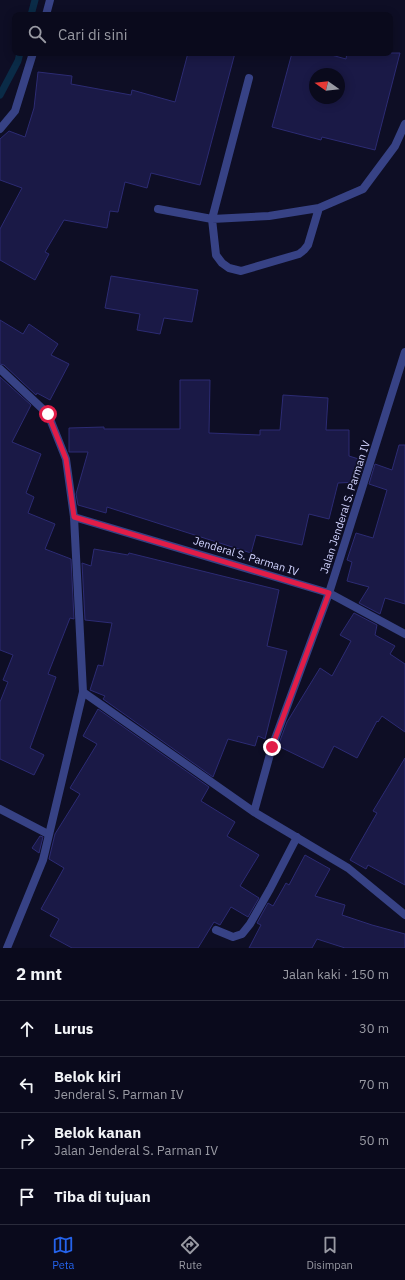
<!DOCTYPE html>
<html lang="id">
<head>
<meta charset="utf-8">
<style>
	body { margin:0; font-family:"IBM Plex Sans",sans-serif; background:#131325; color:#f1f3f6 }
	.compass { position:absolute; left:309px; top:68px; width:36px; height:36px; border-radius:50%; background:#0a0a1c; box-shadow:0 2px 10px #0003; rotate:284deg }
	.stop { position:absolute; width:12px; height:12px; margin:-9px; border:3px solid #e11d48; border-radius:50%; background:#fff }
	.stop.end { background:#e11d48; border-color:#fff; box-shadow:0 1px 4px #0008 }
	.list { margin:0; padding:0; list-style:none }
	h2 { display:flex; justify-content:space-between; align-items:center; height:52px; margin:0; padding:0 16px; font-size:17px }
	h2 small { font-size:13px; font-weight:400; color:#999aa3 }
	.list li { display:grid; grid-template-columns:26px 1fr auto; gap:12px; align-items:center; box-sizing:border-box; height:56px; padding:0 16px; border-top:1px solid #2a2b3b }
	.list b { display:block; font-size:15px; white-space:nowrap }
	.list p { margin:0; font-size:13px; white-space:nowrap; color:#999aa3 }
	.list em { font-size:13px; font-style:normal; color:#999aa3 }
	.icon { flex:none; width:22px; height:22px; fill:none; stroke:currentColor; stroke-width:2; stroke-linecap:round; stroke-linejoin:round }
	.map { position:relative; flex:none; width:405px; height:948px; overflow:hidden }
	.search { position:absolute; background:#0a0a1c; box-shadow:0 2px 10px #0003; left:12px; right:12px; top:12px; height:44px; display:flex; align-items:center; gap:10px; box-sizing:border-box; padding:0 14px; border-radius:8px; color:#999aa3; font-size:15px }
	.sheet { height:276px; background:#0a0a1c }
	nav { display:flex; justify-content:space-around; align-items:center; box-sizing:border-box; height:56px; border-top:1px solid #2a2b3b; background:#0a0a1c; font-size:11px; color:#999aa3 }
	nav a { display:grid; justify-items:center; gap:2px }
	nav .on { color:#2563eb }
	.map>svg:first-child { display:block }
</style>
</head>
<body>
<div class="map">
<svg width="405" height="948" viewBox="0 0 405 948">
	<rect width="100%" height="100%" fill="#0e0e25"/>
	<g fill="none" stroke-linecap="round" stroke-linejoin="round">
		<path stroke="#0a2b47" stroke-width="7" d="M31,15L35,0
			M0,95L18,61L20,53"/>
	</g>
	<path fill="#1a1946" stroke="#2c2b73" fill-rule="evenodd" d="M188,53H235L200,185L151,173L147,188L125,182L118,212L110,211L107,228L64,220L45,252L49,254L35,280L0,260V229L22,188L0,180V139L9,131L25,137L34,108L38,72L72,76L71,84L131,95L132,90L175,102Z
		M292,53H324L346,59L347,53H400L375,150L322,137L321,140L272,127ZM315,74H339V98H315Z
		M111,276L198,290L192,322L164,318L160,334L137,330L140,314L105,308Z
		M0,320L23,334L29,324L58,344L51,355L69,364L50,400L37,393L36,395L4,365L0,364Z
		M0,377L31,405L12,442L41,454L26,493L34,497L28,513L55,524L45,549L71,559L74,619L70,618L48,674L56,677L30,748L44,755L34,775L0,759V702L8,682L3,680L13,655L0,650Z
		M180,380H210L209,433L260,435V430H280L283,395L328,398L326,430H349V456L365,461L358,482L338,483L329,519L309,514L302,545L256,535L251,553L107,507L106,513L78,505L76,494L88,452H69V428L104,427V429H180Z
		M399,445H405V604L385,598L380,614L359,603L369,587L347,581L352,562L347,560L356,533L373,538L387,490L369,484L375,464L392,470Z
		M94,549L128,555L129,553L279,590L267,646L287,651L265,739L258,736L255,746L228,739L213,777L103,699L105,696L90,690L98,665L103,666L112,623L85,620L82,563L91,566Z
		M354,613L377,625L375,635L395,646L390,654L405,664V732L382,716L378,722L377,721L357,758L334,746L323,768L278,746L287,722L320,668L332,676L351,641L340,635Z
		M98,709L209,787L201,801L235,822L227,836L259,855L240,886L259,898L248,917L231,907L220,925L214,922L198,948H72L50,936L59,919L41,909L64,868L49,859L55,834L80,794L70,788L97,744L83,736Z
		M405,758V885L368,865L366,869L350,860L377,813L373,811Z
		M40,836L43,837L39,853L32,848Z
		M305,855L330,869L315,896L345,905L342,915L372,925L405,934V948H345L317,939L312,948H249L261,925L257,923L268,903L273,906L286,883L289,885Z"/>
	<g fill="none" stroke-linecap="round" stroke-linejoin="round">
		<path stroke="#374285" stroke-width="8" d="M249,78L212,219L216,255L222,263L229,268L241,271L299,254L304,250L308,245L319,208
			M158,209L212,219L269,216L319,208L363,189L395,146L405,124
			M0,809L48,834"/>
		<path stroke="#374285" stroke-width="8" d="M46,15L50,0
			M0,129L15,111L33,53
			M405,352L329,593L272,747L254,812L348,868L405,915
			M0,369L48,414L66,459L74,517L83,692L43,860L7,948
			M74,517L329,593L405,634
			M83,692L254,812
			M216,930L233,937L242,934L250,924L270,889L297,837"/>
	</g>
	<g fill="none" stroke-linecap="round" stroke-linejoin="round">
		<path stroke="#e11d48" stroke-width="5" d="M48,414L66,459L74,517L329,593L272,747"/>
	</g>
	<g text-anchor="middle" stroke-width="3.5" stroke-linejoin="round" paint-order="stroke">
		<g font-size="11" fill="#d2d4ff" stroke="#0e0e25">
			<text transform="translate(345 507) rotate(-72)" y="4">Jalan Jenderal S. Parman IV</text>
			<text transform="translate(246 556) rotate(17)" y="4">Jenderal S. Parman IV</text>
		</g>
	</g>
</svg>
<svg class="compass" viewBox="-18 -18 36 36"><path d="M0-13l5 13h-10z" fill="#e53935"/><path d="M0 13l5-13h-10z" fill="#999aa3"/></svg>
<div class="stop" style="left:48px;top:414px"></div>
<div class="stop end" style="left:272px;top:747px"></div>
<div class="search"><svg class="icon" aria-label="search" viewBox="0 0 24 24"><circle cx="10" cy="10" r="6"/><path d="M15 15l6 6"/></svg>Cari di sini</div>
</div>
<section class="sheet">
<h2>2 mnt<small>Jalan kaki · 150 m</small></h2>
<ul class="list">
<li><svg class="icon" aria-label="ahead" viewBox="0 0 24 24"><path d="M12 20V5M6 11l6-6 6 6"/></svg><div><b>Lurus</b></div><em>30 m</em></li>
<li><svg class="icon" aria-label="left" viewBox="0 0 24 24"><path d="M17 20v-9H6M10 6l-5 5 5 5"/></svg><div><b>Belok kiri</b><p>Jenderal S. Parman IV</p></div><em>70 m</em></li>
<li><svg class="icon" aria-label="right" viewBox="0 0 24 24"><path d="M7 20v-9h11M14 6l5 5-5 5"/></svg><div><b>Belok kanan</b><p>Jalan Jenderal S. Parman IV</p></div><em>50 m</em></li>
<li><svg class="icon" aria-label="arrive" viewBox="0 0 24 24"><path d="M6 21V4h12l-3 4 3 4H6"/></svg><div><b>Tiba di tujuan</b></div></li>
</ul>
</section>
<nav>
<a class="on"><svg class="icon" aria-label="map" viewBox="0 0 24 24"><path d="M3 6l6-2 6 2 6-2v14l-6 2-6-2-6 2zM9 4v14M15 6v14"/></svg>Peta</a>
<a><svg class="icon" aria-label="directions" viewBox="0 0 24 24"><path d="M12 3l9 9-9 9-9-9zM9 14v-3h6M13 9l2 2-2 2"/></svg>Rute</a>
<a><svg class="icon" aria-label="saved" viewBox="0 0 24 24"><path d="M7 4h10v16l-5-4-5 4z"/></svg>Disimpan</a>
</nav>
</body>
</html>
